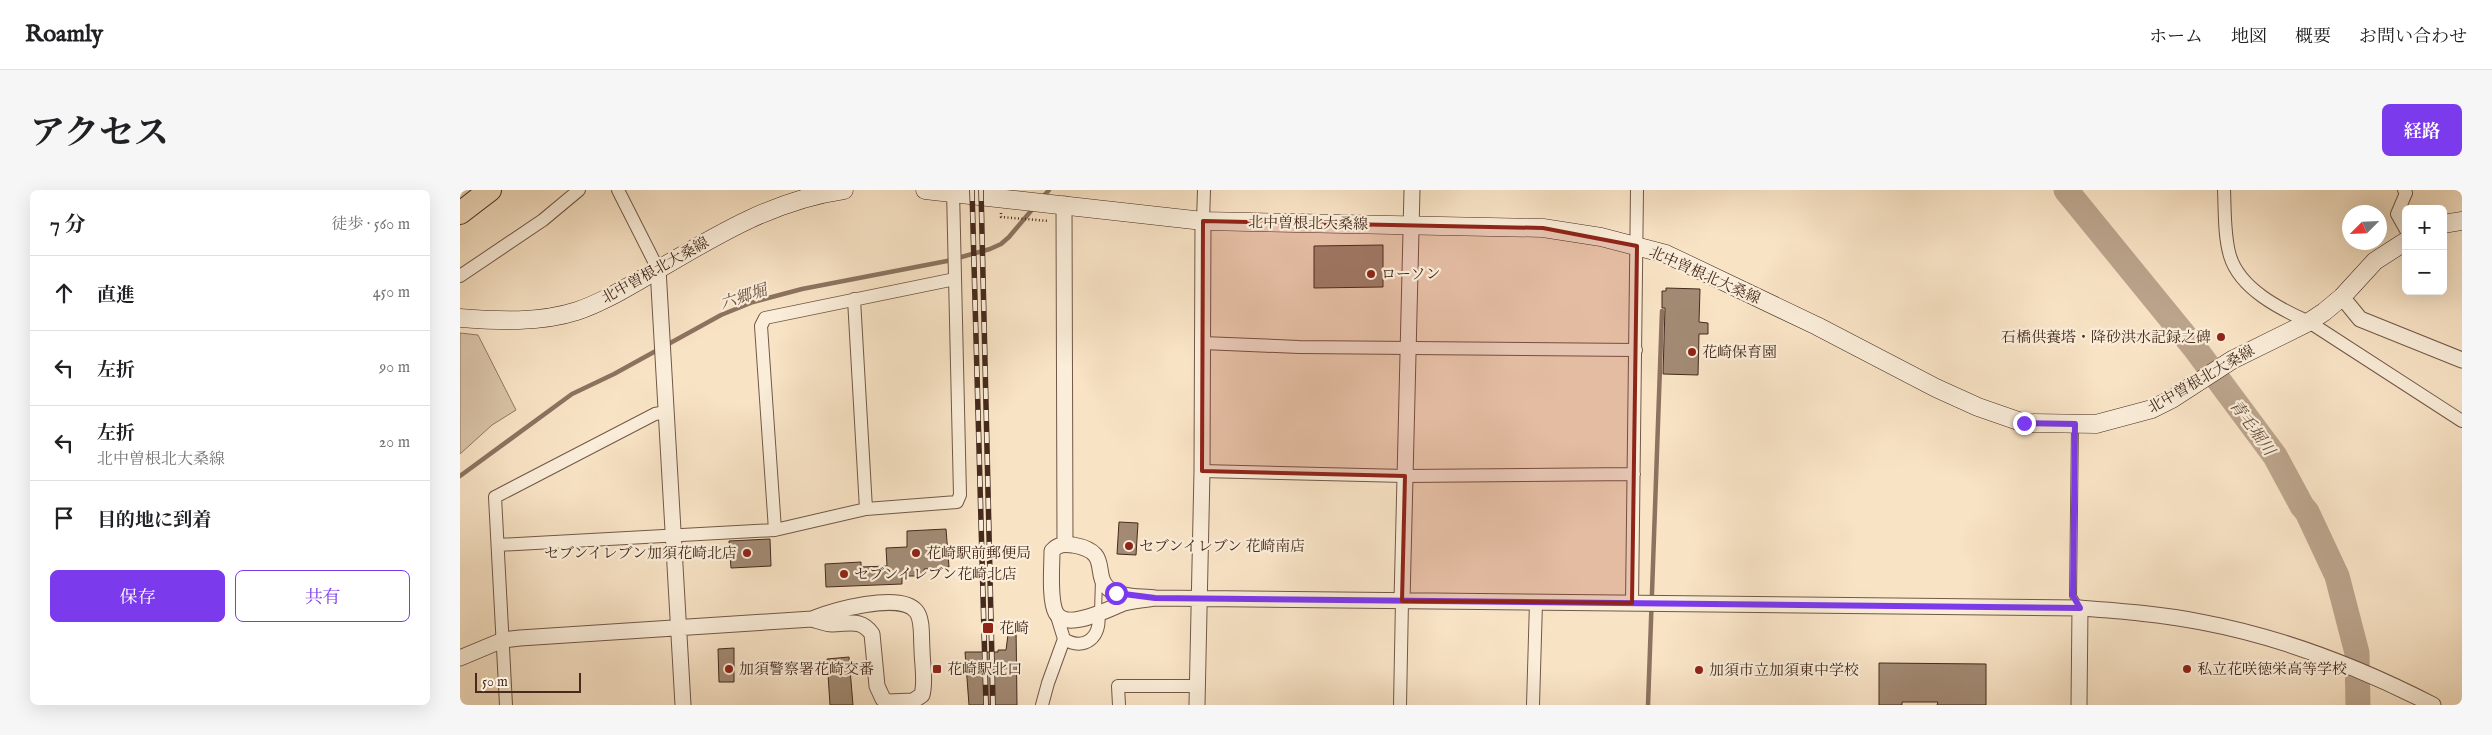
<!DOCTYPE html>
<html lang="ja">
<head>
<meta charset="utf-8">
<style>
	body { margin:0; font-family:"IM FELL English","Noto Serif JP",serif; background:#f6f6f6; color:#202124 }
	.controls { position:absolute; right:15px; top:15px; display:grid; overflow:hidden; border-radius:8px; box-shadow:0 5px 20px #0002 }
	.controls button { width:45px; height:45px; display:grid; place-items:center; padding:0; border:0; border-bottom:1px solid #e0e0e0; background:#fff; color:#202124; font:25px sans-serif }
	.compass { position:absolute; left:1882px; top:15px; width:45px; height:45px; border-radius:50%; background:#fff; box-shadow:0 5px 20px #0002; rotate:246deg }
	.scale { position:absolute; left:15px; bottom:12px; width:106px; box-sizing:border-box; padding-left:5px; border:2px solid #452a1d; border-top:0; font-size:14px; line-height:18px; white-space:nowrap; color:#452a1d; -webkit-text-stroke:4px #faedd9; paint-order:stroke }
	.stop { position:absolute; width:15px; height:15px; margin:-11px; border:4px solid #7c3aed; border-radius:50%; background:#fff }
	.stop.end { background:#7c3aed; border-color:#fff; box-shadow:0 1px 5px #0008 }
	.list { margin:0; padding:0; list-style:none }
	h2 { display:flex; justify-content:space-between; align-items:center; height:65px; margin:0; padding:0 20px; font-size:21px }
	h2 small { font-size:16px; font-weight:400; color:#757577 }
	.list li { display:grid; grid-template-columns:32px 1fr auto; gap:15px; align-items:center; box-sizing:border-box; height:75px; padding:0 20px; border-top:1px solid #e0e0e0 }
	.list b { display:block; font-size:19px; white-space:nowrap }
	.list p { margin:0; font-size:16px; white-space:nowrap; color:#757577 }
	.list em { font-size:16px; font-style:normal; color:#757577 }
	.actions { display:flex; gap:10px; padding:15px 20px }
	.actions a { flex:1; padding:11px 0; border:1px solid #7c3aed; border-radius:8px; text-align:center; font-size:18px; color:#7c3aed }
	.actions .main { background:#7c3aed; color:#fff }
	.icon { flex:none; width:28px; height:28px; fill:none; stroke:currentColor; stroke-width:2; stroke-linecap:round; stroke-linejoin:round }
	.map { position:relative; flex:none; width:2002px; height:515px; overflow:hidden; border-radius:8px }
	header { display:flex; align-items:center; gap:30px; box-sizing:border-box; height:70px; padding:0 25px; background:#fff; border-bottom:1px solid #e0e0e0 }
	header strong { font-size:24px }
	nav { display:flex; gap:28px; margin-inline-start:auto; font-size:18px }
	.intro { display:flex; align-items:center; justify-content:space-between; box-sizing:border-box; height:120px; padding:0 30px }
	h1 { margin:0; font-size:35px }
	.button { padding:12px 22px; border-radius:8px; background:#7c3aed; color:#fff; font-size:18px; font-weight:700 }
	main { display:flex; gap:30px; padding:0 30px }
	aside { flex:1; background:#fff; border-radius:8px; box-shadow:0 5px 20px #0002 }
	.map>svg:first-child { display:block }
</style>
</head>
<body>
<header>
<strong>Roamly</strong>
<nav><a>ホーム</a><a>地図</a><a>概要</a><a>お問い合わせ</a></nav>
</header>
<div class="intro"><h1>アクセス</h1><a class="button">経路</a></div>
<main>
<aside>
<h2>7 分<small>徒歩 · 560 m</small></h2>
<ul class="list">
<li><svg class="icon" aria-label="ahead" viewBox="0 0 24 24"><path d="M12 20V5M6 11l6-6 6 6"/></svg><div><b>直進</b></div><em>450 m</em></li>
<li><svg class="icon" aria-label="left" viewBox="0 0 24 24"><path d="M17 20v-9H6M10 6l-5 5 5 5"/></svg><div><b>左折</b></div><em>90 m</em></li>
<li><svg class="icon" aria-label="left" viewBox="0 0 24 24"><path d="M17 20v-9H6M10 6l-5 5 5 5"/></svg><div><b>左折</b><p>北中曽根北大桑線</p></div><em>20 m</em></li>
<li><svg class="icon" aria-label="arrive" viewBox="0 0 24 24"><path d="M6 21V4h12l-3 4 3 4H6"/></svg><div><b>目的地に到着</b></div></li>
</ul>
<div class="actions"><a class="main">保存</a><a>共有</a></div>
</aside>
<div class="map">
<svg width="2002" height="515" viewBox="0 0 2002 515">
	<rect width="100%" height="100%" fill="#f8e3c5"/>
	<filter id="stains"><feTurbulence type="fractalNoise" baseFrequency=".004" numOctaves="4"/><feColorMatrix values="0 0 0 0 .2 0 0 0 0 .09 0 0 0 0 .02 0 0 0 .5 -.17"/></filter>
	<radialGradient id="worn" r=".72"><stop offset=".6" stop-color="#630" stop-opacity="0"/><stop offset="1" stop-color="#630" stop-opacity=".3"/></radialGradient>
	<path fill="#dac4a8" stroke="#907762" d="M0,143L18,145L56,220L32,235L0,264Z"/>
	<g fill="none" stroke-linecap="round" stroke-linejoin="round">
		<path stroke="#8c7360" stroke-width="4.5" d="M582,8L589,0
			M0,286L112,204L154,184L261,125L293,112L342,99L487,71L530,59L541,54L549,47L575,16
			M1188,515L1202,121"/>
		<path stroke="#bba48c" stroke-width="25" d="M1606,0L1734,157L1815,266L1842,316L1847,322L1877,386L1897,463L1898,515"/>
	</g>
	<path fill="#a28a74" stroke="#452a1d" d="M923,55V97L854,98V56Z
		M1206,98L1240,99L1239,132L1248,133V144H1239L1238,185L1203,184L1205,118H1202V101H1206Z
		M659,332L678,333L676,365L657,364Z
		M486,339L489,377L464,379L465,386H442V394L366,397L365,374L401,372V377L427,376L426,358L447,357V341Z
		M310,349L311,376L271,378L269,351Z
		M549,437H556L557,515H509L505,462H538V460H546Z
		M274,458V492H259L258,459Z
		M389,467L393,515H370L367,469Z
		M1419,473L1526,474V515H1477L1478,512H1442V515H1419Z"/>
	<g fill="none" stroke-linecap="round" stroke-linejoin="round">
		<defs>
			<path id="service" d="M1615,235L1613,406L1619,416
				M638,422L639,390"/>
			<path id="minor" d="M158,0L198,79
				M1764,0C1765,21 1764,46 1770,66C1780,99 1820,119 1849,132L2002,231
				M1944,0L1946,3L1937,24L1946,40
				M743,31L744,0
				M0,86L83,30L119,0
				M394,109L406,319
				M743,153L839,157L1176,160
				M742,281L945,286L1174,284
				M315,340L301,136L305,128L495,89
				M38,355L315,340L406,319L497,312L500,305L493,0
				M1172,413L1177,0
				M596,423L604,449C625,462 642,446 638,424
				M46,515L35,307L195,224L206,222
				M582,515L588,493L604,449
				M659,515L658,496H736
				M940,515L942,411
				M1073,515L1076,412"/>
			<path id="tertiary" d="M604,14L605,354
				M198,79L223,515
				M1882,107L1900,129L2002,170
				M695,408C685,410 674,410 664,413C650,418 607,442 596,423C589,410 592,376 592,361C598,354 604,354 613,355C653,362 631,384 649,399C659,408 682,406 695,408L1620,418C1660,421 1701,424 1741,432C1821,447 1901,478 1973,515
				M942,411L952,0
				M0,468L43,450L60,448L352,429C359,431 366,434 372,434C389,434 401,428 412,444L417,496L423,509L428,512L453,511L462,505C466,491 462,473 462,459C461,448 463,429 456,421C440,401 372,421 352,429
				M737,515L742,281L743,31
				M1619,515L1620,418"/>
			<path id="secondary" d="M465,0L743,31L1083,38L1141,47L1206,64L1357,136L1476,198L1518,217L1564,233L1636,234L1692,219L1712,209L1772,170L1849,132L1864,122L1882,107L1915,71L1946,51
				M1983,34L2002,31
				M0,128C38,131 80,133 117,121C144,112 169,96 194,82C255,46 313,10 384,0"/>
			<path id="motorway" d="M0,23L30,0"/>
		</defs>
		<use href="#service" stroke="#725847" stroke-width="8"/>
		<use href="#minor" stroke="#725847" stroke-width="14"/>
		<use href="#tertiary" stroke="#725847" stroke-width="17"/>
		<use href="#secondary" stroke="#452a1d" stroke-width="19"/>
		<use href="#motorway" stroke="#452a1d" stroke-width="24"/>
		<path stroke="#452a1d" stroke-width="2.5" stroke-dasharray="1 2.5" stroke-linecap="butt" d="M541,23V27L589,31"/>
		<use href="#service" stroke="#faedd9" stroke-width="6"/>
		<use href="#minor" stroke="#faedd9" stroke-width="12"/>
		<use href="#tertiary" stroke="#faedd9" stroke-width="15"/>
		<use href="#secondary" stroke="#faedd9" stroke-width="18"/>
		<use href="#motorway" stroke="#f8e3c5" stroke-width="22"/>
		<defs>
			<path id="rail" d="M512,0L526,515
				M521,0L533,515"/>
		</defs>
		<use href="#rail" stroke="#452a1d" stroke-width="5.5"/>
		<use href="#rail" stroke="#faedd9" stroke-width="4" stroke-dasharray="11" stroke-linecap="butt"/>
	</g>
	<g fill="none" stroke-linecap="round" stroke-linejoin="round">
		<path stroke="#7c3aed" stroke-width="6" d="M656,403L695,408L1620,418L1613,406L1615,234L1564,233"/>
	</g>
	<path fill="#8f2418" fill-opacity="0.2" stroke="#8f2418" stroke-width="4" stroke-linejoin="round" d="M743,31L1083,38L1177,56L1172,413L942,411L945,286L742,281Z"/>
	<g fill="#8f2418" stroke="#faedd9" stroke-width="2">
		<circle cx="911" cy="84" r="5"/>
		<circle cx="1761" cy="147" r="5"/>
		<circle cx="1232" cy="162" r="5"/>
		<circle cx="669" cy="356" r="5"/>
		<circle cx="287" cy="363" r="5"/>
		<circle cx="456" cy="363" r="5"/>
		<circle cx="384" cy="384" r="5"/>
		<rect x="522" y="432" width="12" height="12" rx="2.5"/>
		<circle cx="269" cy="479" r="5"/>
		<rect x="472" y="474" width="10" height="10" rx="2.5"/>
		<circle cx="1727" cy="479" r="5"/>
		<circle cx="1239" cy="480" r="5"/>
	</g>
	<g text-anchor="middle" stroke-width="4.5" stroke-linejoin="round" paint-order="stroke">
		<g font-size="15" fill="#452a1d" stroke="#faedd9">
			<text transform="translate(848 33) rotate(1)" y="5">北中曽根北大桑線</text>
			<text transform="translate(195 80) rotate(-29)" y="5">北中曽根北大桑線</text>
			<text transform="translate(1245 85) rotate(24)" y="5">北中曽根北大桑線</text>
			<text transform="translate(1741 189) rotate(-30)" y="5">北中曽根北大桑線</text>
		</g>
		<g font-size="15" fill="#452a1d" stroke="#faedd9" text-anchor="start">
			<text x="921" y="89">ローソン</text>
			<text x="1751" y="152" text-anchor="end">石橋供養塔・降砂洪水記録之碑</text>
			<text x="1242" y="167">花崎保育園</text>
			<text x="679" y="361">セブンイレブン 花崎南店</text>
			<text x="277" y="368" text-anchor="end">セブンイレブン加須花崎北店</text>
			<text x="466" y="368">花崎駅前郵便局</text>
			<text x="394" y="389">セブンイレブン花崎北店</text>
			<text x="539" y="443">花崎</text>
			<text x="279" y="484">加須警察署花崎交番</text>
			<text x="487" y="484">花崎駅北口</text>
			<text x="1737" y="484">私立花咲徳栄高等学校</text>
			<text x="1249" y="485">加須市立加須東中学校</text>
		</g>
		<g font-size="16" font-style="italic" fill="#684f3e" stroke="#faedd9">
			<text transform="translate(283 106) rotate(-18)" y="6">六郷堀</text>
			<text transform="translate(1793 237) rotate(54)" y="6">青毛堀川</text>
		</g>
	</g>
	<rect width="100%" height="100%" filter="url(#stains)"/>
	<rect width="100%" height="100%" fill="url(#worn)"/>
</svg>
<div class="controls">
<button>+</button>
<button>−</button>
</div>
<svg class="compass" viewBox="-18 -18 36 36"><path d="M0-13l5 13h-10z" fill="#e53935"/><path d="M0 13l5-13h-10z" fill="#757577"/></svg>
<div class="scale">50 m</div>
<div class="stop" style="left:656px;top:403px"></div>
<div class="stop end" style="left:1564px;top:233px"></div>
</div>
</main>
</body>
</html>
